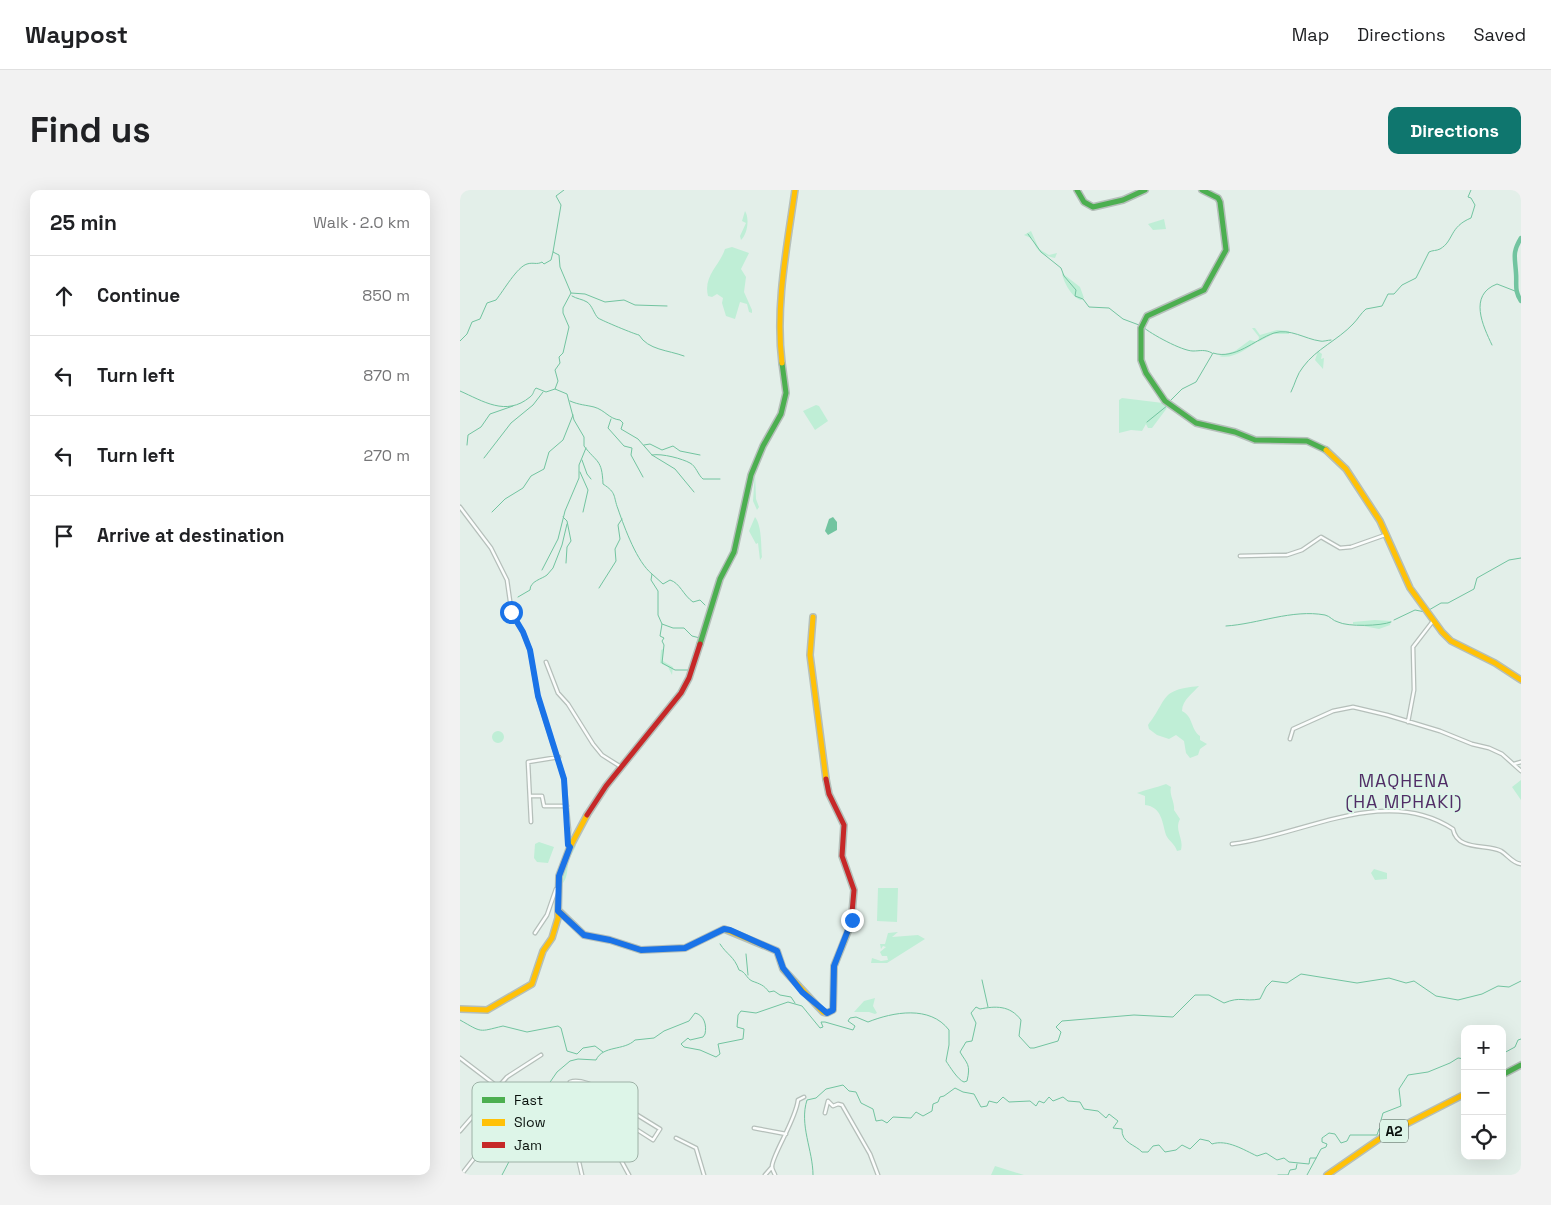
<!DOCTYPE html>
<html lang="en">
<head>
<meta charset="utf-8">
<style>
	body { margin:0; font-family:"Space Grotesk",sans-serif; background:#f2f2f2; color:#202124 }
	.controls { position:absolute; right:15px; bottom:15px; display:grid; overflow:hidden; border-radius:10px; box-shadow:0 5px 20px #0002 }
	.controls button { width:45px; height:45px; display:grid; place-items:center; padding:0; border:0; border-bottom:1px solid #e0e0e0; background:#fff; color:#202124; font:25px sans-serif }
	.stop { position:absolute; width:15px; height:15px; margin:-11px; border:4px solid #1a73e8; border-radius:50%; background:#fff }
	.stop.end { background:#1a73e8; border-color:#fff; box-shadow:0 1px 5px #0008 }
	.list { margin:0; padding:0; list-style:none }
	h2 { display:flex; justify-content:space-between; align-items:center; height:65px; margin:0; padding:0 20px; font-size:21px }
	h2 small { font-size:16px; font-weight:400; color:#757577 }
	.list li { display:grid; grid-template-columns:32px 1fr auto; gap:15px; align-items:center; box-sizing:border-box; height:80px; padding:0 20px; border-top:1px solid #e0e0e0 }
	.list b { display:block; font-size:19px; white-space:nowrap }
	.list em { font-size:16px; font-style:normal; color:#757577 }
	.icon { flex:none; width:28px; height:28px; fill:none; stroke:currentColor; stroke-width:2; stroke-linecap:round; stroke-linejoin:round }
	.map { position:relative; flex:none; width:1061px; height:985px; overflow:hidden; border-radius:10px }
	header { display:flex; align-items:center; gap:30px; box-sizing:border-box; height:70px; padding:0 25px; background:#fff; border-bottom:1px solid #e0e0e0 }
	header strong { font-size:24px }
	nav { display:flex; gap:28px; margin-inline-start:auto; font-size:18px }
	.intro { display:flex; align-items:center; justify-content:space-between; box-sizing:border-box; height:120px; padding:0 30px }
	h1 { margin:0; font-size:35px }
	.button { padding:12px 22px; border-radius:10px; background:#0f766e; color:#fff; font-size:18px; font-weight:700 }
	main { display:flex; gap:30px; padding:0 30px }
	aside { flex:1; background:#fff; border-radius:10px; box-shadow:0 5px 20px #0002 }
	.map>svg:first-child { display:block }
</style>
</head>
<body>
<header>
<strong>Waypost</strong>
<nav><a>Map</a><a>Directions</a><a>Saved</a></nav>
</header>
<div class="intro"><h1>Find us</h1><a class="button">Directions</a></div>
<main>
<aside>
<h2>25 min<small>Walk · 2.0 km</small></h2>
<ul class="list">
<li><svg class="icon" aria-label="ahead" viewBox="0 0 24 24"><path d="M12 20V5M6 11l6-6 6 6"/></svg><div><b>Continue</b></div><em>850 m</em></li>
<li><svg class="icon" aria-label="left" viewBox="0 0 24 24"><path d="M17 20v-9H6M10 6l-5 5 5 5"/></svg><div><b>Turn left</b></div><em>870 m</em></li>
<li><svg class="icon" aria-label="left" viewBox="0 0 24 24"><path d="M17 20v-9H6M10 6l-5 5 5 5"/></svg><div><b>Turn left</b></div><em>270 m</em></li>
<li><svg class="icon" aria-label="arrive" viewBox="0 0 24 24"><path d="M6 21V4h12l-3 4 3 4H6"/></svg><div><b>Arrive at destination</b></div></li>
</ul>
</aside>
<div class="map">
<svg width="1061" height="985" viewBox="0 0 1061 985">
	<rect width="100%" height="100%" fill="#e3efe9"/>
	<path fill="#bfeed6" d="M285,21C290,29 287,45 281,50L280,46L286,33L282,31Z
		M704,29L706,39L693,40L688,34Z
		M571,41L579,59L589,65L597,63L595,68C583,65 576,62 573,49L564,45Z
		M272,57L289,63L281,79L286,87L284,102L292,120V123L289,122L287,114L280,112L275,129L266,126L262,113L263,108L257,104L252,107L248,106C243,86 260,75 265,59Z
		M602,83L620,97L624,108L621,110C612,108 603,91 602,83Z
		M792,138H795L800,145L817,140L829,141V144H813L798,152L799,147Z
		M790,150L797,152C786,159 772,170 759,166L775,161Z
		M858,161L862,164L861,169L864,168L863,179L855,170Z
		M662,208L703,213L707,218L692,238H688L686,234L682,241L671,240L659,243V210Z
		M356,215L359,216L368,231L355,240L343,221Z
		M295,282L296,309L299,317L297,320L293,311Z
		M295,327C302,336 301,356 302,367L300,370L298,353L296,354L289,341Z
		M915,430L931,431L930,435L919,439L893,434V432Z
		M203,459V471L213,477L212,485L208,477L200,473L201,460Z
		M739,496C734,502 722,510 722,521C734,527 730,539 740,546V550L747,554L740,559L738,565L730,568L726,563L724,551L716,545L709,549L697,545L689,539L688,535C709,508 699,500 739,496Z
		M32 547a6 6 0 1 1 12 0a6 6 0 1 1-12 0Z
		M1061,590V610L1052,597Z
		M706,594L711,597C709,605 715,612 714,620L720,629C714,640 724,648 721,660L717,661C715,654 708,650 706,645C702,632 702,617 685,615V606L677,603C687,599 696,598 706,594Z
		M79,652L94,657L88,673L77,672L74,668L75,654Z
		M113,654L116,655C115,660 111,664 109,670C107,677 108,687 103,693L101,692L100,687Z
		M914,679L927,683V689L915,690L911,683Z
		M418,698H438L437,732L417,731Z
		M438,742L432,747L458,745L465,749L427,773H411L412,768L421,771L428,770L427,766H422L420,762L426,757L423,756L421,759L420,754H425L428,743Z
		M415,808L413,816L417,823L415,824L409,822H394L404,811Z
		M535,976L564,985H531Z"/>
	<path fill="#72c4a0" d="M373,327L377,332V340L368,345L365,341L369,329Z"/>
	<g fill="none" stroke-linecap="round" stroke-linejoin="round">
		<path stroke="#72c4a0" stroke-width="1" d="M104,0L96,6L101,15L93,62L99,65L100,77L111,103L103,118V123L109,137L103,163L99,167L100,173L95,180L98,191L95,199L107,204L114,230L124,247V256C137,273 142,269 143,294C157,303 153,306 158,319C165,339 177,372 192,384L191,390L198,401V425L202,434L200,446L204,448L202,451L204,455L202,473L215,480H228
			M568,44L581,62L601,78L604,86L616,100L615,106L623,109L629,117L649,118L663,129L679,135
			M111,103L125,104L145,112L164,110L175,115L207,116
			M112,106C117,109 122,109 127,112C132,115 134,124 138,128C143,131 174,144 179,145C188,160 208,160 224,166
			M683,137C691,144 722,161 733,161C740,161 745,159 752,163
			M0,151L7,144L12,132L20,129L27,113L36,110C44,100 57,77 67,74C73,72 77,75 82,72L84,74L91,70L93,62
			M1032,155C1023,136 1008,105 1037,94L1055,101
			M0,201C23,211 46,227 70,207C74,204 73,201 76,198L86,202L95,199
			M831,202C835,194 837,184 843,177C856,159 878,150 893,134C898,129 901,123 906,119L922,116L928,104H934L942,95L956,88L969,62C973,60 976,61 980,59C994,51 989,37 1011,28L1015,15L1011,8L1008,7L1011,0
			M110,211C119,215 126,215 134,217C145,220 149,229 160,230L163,233L161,239L178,249L192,265L215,279L234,302
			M709,212L722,199L736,192L753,163C775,170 794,150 814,143C830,138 845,149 860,151C862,152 868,150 871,150
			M151,229L148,238L164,256L172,258L171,265L183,287
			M687,232L708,215
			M7,255L8,245L21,237L30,224L53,216
			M184,255L190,254L202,260L213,256L220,261L240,265
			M192,265C202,263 223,269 230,273C236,276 238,285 243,289H260
			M24,268L51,233L73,215L83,202
			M122,270L127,284L131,289
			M120,282L128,300L123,322
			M32,322L45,309L63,298L71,286L84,279L89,262L103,250L113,225
			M103,327L107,331L111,351L107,357L106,373
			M82,380L98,349L105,321L119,288V275L126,258
			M192,384L203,394L210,390C220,393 223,405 233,412L240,410L245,415
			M139,398L156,371L155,359L160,349L158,335L162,329
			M58,407L70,400C70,391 82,389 87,385L93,378L102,355L107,334
			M969,420L981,413H988L1014,399L1017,388L1049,370L1061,368
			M934,430L955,420L965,422
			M202,434L213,438H224L232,446L240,448
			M766,436C798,434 832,419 865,425C870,426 873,431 878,432C888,437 921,436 931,432
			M260,754C267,765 274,766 279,780C286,782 286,788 292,791C300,794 304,795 309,802L314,801L320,805L331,807L335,813
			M286,764L288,785
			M522,790L528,817
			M0,830C23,843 18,842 43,836L67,842L98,836L101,838L107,861L117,864L123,858L135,856L143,862
			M1042,864L1055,857L1058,850L1061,849
			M42,985L53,964L58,962L67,946L77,940L86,898L97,882L110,871L118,869L136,870C143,855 164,861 175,850L194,848L204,841L229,831L235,823C244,825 247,835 245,844L243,847L230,850L228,848L221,854L224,857L240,860L256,867L260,864L258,854L283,849L284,839L277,837L278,825L281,821L296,823L328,812L342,816L360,838L363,837L361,832H365L393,840L395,836L388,831L390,828L396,827L408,832C433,822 470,815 489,840V855L486,871C490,877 498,890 504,892L507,891C511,874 507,874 500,862L506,852L512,851L516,833L511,823L516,817L520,819C535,816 550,815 561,830L559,846L570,858H574L598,851L601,842L596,837L602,831L674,825L713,827L735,805H749L764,813C781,806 783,812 800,809L806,797L812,791L827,793L841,784L897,793L929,788L946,793L954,791L976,806L998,810L1022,804L1038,796L1049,797L1061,791
			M353,985C353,960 339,935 347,910L356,908L366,899L383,895L389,901L396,902L401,913L413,919L416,931L422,930L427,933L433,927L451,928L456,922L463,926L472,921L473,914L478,912L480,907L484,906L495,898L503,902L514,904L521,917L527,916L529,911L537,913L543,907L549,912L570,911L576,916L579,911L584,913L589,907L593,911L603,907L608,911L620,912L624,919L638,921L646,928L649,924L658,931L653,938L662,939C661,953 676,955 682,962H688L693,956L699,955L705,962L716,960L722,955L730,959L740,949L749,951L752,954C767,949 784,960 797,966L806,963L817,970L824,968L829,972L849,974L850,968H856
			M818,985H828L830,980L836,979L837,974
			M847,985L861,959L866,957L867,954L862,952V948L869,943L875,944L881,953L887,951L890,945H917L919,939L924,936L921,930L923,923L941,916L939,899L948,885L968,882L990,873L998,868L1005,869"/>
		<path stroke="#72c4a0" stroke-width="4.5" d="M1061,48C1052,63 1055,67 1056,83C1057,95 1054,100 1061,111"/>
		<defs>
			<path id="street" d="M0,317L31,358L47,390L52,425L63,442L70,460L78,507L104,589L109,640L108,655L110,657
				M780,366L827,365L842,360L861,347L880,358L891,357L925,345
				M86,472L98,503L108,514L133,554L142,565L161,577
				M948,532L954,500L953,457L973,431
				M830,549L833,539L873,521L893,517L927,525L980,541L1012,554L1029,558L1042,564L1061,581
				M1054,574L1061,572
				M70,606H82L84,616H107
				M71,632L68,572L99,567
				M772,654C841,646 926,594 993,639C997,661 1026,654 1041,661C1048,665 1052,673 1061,674
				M75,743L87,725L96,699H99
				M0,868L38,897
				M110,892C126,886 162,911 174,920V923L200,939L193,950L168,934L152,927
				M96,917L101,916L107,943
				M365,923L368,911L373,916L378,914L382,915L410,964L418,985
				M294,938L326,944
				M0,941L47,887L81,865
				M216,948L236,958L244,985
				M1,985L37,939
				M122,985L116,959L107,943L117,935L129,938L137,932L142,935L169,985
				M305,985L312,977
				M315,985C314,982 312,980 312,977C311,967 336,930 338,910L344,907"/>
			<path id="fast" d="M617,0L624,12L633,17L663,10L685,0
				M742,0L758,8L760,12L766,60L744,100L687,126L681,138V170L686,183L705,211L736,233L775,242L795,250L847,251L866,260
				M240,454L260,389L274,362L291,285L303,256L321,224L326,203L322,173
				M1042,885L1061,875"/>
			<path id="slow" d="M322,173C315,116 327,57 335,0
				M866,260L886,279L920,331L950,398L982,442L991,451L1035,473L1061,490
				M353,427L350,465L366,589
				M99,721L124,745L150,750L181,760L225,758L264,739L317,761L323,779L363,822L367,823L373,820L374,776L391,734
				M0,819L27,820L72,794L83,761L92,748L98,728L99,686L110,657L127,625
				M867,985L925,945L1005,904"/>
			<path id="jam" d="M366,589L369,604L384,635L382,666L394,700L391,734
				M127,625L146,596L221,503L229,488L240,454"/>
		</defs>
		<use href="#street" stroke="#b5bfba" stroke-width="5"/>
		<use href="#fast" stroke="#b5bfba" stroke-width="8"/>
		<use href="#slow" stroke="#b5bfba" stroke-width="8"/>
		<use href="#jam" stroke="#b5bfba" stroke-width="8"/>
		<use href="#street" stroke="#fbfdfc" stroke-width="2.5"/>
		<use href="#fast" stroke="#4caf50" stroke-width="5"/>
		<use href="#slow" stroke="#ffc107" stroke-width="5"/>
		<use href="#jam" stroke="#c62828" stroke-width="5"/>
	</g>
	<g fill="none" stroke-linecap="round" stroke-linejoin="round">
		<path stroke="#1a73e8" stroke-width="6" d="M51,422L63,442L70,460L78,506L104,589L108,655L110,657L99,686L98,721L124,745L150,750L181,760L225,758L264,739L270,740L317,761L323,778L342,802L367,823L373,820L374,776L392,730"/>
	</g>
	<g text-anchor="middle" stroke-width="4" stroke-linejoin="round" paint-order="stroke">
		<rect fill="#ddf5e8" stroke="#49554f" stroke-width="1" x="920" y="929.5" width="28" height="23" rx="4"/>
		<g font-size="14" font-weight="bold" fill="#09110d">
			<text x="934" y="946">A2</text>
		</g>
		<g font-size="18" letter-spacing="1" fill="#512e66" stroke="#ddf5e8">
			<text x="944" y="597">MAQHENA<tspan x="944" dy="21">(HA MPHAKI)</tspan></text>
		</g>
	</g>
	<rect x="12" y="892" width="166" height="80" rx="8" fill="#ddf5e8" stroke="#9db1a6" stroke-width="1"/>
	<rect x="22" y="907" width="23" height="6" fill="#4caf50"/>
	<rect x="22" y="929" width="23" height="7" fill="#ffc107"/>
	<rect x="22" y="952" width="23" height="6" fill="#c62828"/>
	<g font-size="14" fill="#09110d">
		<text x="54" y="915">Fast</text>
		<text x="54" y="937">Slow</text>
		<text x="54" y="960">Jam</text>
	</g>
</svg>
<div class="controls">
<button>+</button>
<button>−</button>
<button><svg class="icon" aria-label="locate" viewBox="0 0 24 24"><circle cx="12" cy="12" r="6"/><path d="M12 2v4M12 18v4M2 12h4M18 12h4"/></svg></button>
</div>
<div class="stop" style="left:51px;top:422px"></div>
<div class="stop end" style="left:392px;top:730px"></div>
</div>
</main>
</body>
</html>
